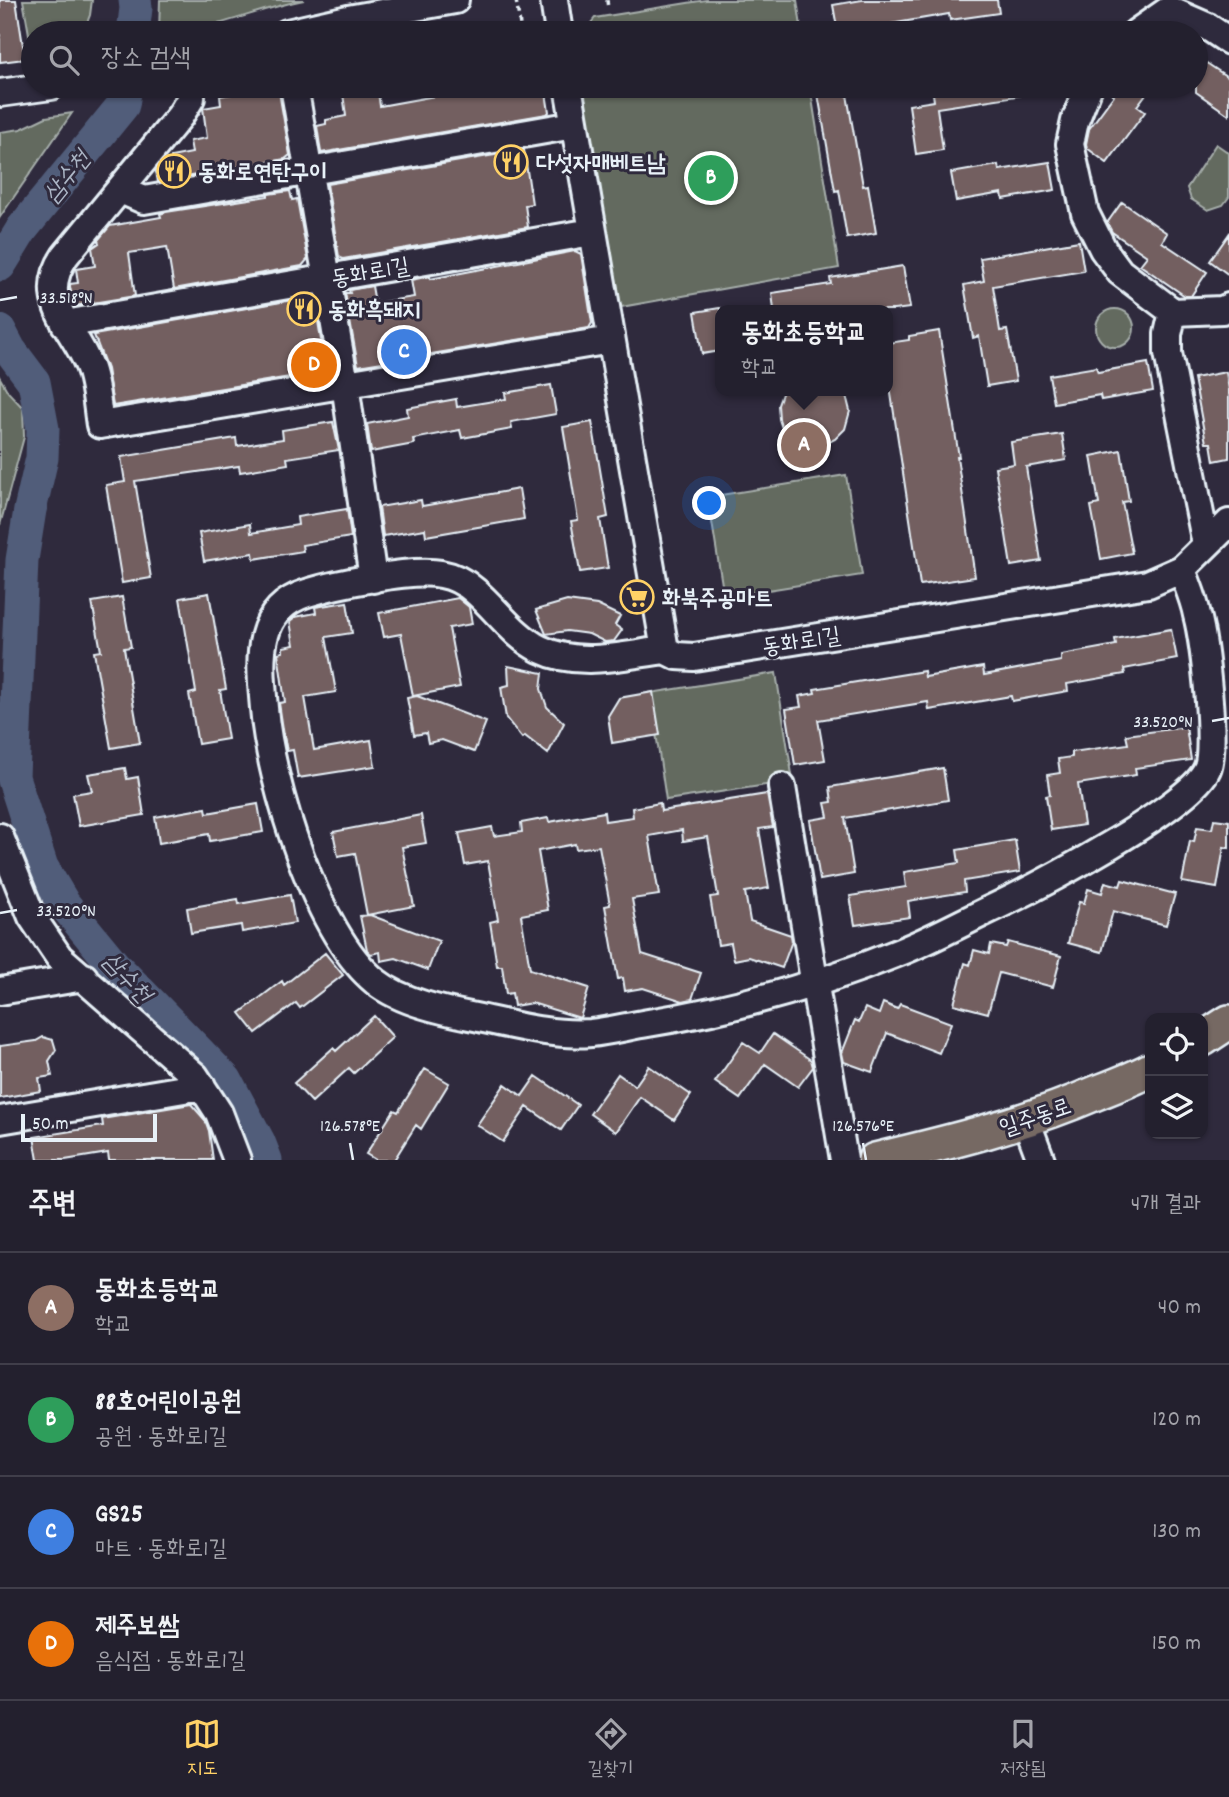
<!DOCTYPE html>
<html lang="ko">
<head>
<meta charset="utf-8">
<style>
	body { margin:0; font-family:Dekko,"Poor Story",sans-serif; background:#2b2836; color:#f1f3f6 }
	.controls { position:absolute; right:21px; bottom:21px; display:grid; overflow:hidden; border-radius:14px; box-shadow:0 2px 5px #0004 }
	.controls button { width:63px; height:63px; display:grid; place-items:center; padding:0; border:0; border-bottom:2px solid #403e4a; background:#23202e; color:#f1f3f6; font:35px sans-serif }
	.scale { position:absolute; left:21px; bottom:18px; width:136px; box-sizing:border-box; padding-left:7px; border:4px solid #e8f1f8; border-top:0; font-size:19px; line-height:24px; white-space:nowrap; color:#e8f1f8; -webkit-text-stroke:5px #2f2a3d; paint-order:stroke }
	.you { position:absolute; left:710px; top:504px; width:24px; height:24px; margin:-18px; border:5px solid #fff; border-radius:50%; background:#1a73e8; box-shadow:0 0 0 10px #1a73e833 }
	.badge { display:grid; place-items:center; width:46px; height:46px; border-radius:50%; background:#ffd166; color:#fff; font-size:23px; font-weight:700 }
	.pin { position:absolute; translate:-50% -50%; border:4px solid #fff; box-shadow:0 2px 7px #0006 }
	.popup { position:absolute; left:715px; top:305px; width:178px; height:91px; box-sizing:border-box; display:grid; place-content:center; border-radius:14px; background:#23202e; filter:drop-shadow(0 2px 5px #0005); font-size:23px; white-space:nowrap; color:#a3a3aa }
	.popup b { font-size:26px; color:#f1f3f6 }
	.popup::after { content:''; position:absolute; left:50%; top:100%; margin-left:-14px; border:14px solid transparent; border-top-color:#23202e }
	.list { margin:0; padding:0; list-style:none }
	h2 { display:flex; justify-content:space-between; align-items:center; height:91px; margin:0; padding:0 28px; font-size:30px }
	h2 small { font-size:23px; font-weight:400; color:#a3a3aa }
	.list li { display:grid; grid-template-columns:46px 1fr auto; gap:21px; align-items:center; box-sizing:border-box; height:112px; padding:0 28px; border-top:2px solid #403e4a }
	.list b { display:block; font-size:26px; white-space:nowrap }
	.list p { margin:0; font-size:23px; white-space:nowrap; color:#a3a3aa }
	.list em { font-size:23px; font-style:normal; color:#a3a3aa }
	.icon { flex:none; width:38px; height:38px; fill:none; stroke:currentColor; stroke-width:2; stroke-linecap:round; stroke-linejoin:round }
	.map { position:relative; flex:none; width:1229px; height:1160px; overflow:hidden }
	.search { position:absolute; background:#23202e; box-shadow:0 2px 5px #0004; left:21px; right:21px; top:21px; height:77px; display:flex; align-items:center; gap:18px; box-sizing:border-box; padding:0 24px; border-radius:38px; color:#a3a3aa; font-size:26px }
	.sheet { height:539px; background:#23202e }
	nav { display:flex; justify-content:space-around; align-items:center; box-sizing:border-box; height:98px; border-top:2px solid #403e4a; background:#23202e; font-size:19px; color:#a3a3aa }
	nav a { display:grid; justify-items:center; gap:4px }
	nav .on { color:#ffd166 }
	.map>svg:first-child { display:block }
</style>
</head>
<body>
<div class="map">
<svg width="1229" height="1160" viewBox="0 0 1229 1160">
	<rect width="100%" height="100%" fill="#2f2a3d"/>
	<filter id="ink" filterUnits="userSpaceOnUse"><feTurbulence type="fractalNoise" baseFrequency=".0143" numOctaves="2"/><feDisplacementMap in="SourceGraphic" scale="14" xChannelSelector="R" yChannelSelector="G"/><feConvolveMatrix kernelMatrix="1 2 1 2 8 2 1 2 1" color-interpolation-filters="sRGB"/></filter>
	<g filter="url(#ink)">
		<path fill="#636a5e" stroke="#a6aeab" stroke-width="2" d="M23,0H92L90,15L83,33H33V57Z
			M160,0H304C255,9 210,33 159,33Z
			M706,0H797L802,33H583L595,18Z
			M582,86H810L839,268L621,307Z
			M72,113L0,217V132L21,129L46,117Z
			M1216,144L1229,153V197L1223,205L1208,210L1191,199L1187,188Z
			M1096 328a19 19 0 1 1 38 0a19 19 0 1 1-38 0Z
			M0,378L8,392L23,408L24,437L0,525Z
			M846,475L862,575L724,597L708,497Z
			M776,673L793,781L666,800L650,693Z"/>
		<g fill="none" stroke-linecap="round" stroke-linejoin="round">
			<path stroke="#515d7a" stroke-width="33" d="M133,33L136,8L135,0
				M0,265L22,229L123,105L126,86
				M0,331L10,350L34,382L43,429L42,458L30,510L22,560L13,777L42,867L64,904L114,965L226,1080L259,1142L266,1160"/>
		</g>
		<path fill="#735f60" stroke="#e8f1f8" stroke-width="2" d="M0,0H16L25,59L0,62Z
			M862,0H997L999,13L950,20L949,14L838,33L833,5Z
			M1196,56L1229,78V115L1196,92Z
			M253,86H278L290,155L285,159L158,182L156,172L159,167L172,164L171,157L192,153L190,141L207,138L203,108L221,105L220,96L245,92L244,87Z
			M342,86H377L380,106L479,88L480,94L518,88L517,86H545L549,112L547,114L321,153L317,126L326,124V120L346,116Z
			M932,86H1028L1029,94L937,108L943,150L916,154L909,105L934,101Z
			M1104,86H1152L1137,106L1145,112L1107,163L1087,148L1086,144L1089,129L1114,95L1104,88Z
			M846,89L863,186L868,185L876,233L847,238L839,190L835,191L818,94Z
			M524,150L532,204L525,205L528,227L343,259L339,257L327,184Z
			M1050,162L1055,190L1003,199L1002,193L956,201L951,173L998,165L999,170Z
			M290,191L292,200L297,199L308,259L302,266L174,289L167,247L129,253L135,296L74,306L70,287V284L78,283L76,269L95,266L92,248L99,243L98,240L110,226L161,217L160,214L166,212L268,196V194Z
			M1122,202L1167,233L1162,242L1207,272L1191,296H1185L1140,265L1147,256L1112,232L1107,223Z
			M1229,234V275L1210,261Z
			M1079,241L1084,271L993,286L1000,331L1007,330L1016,381L987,386L979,336L973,338L964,285L984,281L980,258Z
			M575,251L581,254L592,323L589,328L358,366L345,293H350L349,290L372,286L375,303L414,297L411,280L430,276V279Z
			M903,266L910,308L894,310H774L772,293L831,284L830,278Z
			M309,297L315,302L326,371L113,406L107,369L94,335Z
			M720,308V351L702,354L695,312Z
			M939,331L959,457H957L975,577L920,585L888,374V343L909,340V336Z
			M1148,363L1153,391L1101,400L1100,395L1054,403L1049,375L1096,367L1098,372Z
			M1226,372L1229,390V458L1214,461L1211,443H1206L1194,378Z
			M551,385L556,414L511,422L512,429L462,438L460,430L413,439L414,444L371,452L367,424L408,416L407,408L456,399L457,407L506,399L505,393Z
			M783,391H845L850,411L845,429L835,439L823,445L808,446L791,439L782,428L779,419L778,405Z
			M333,422L339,450L287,458L288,464L240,472L239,466L135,481L151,578L122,583L106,485L125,482L121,457L236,438L237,446L283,439L282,430Z
			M592,422L608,517L600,519L608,568L580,572L571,521L578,520L563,427Z
			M1062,434L1066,460L1026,467L1041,561L1011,566L995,467L1014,464L1011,442Z
			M1121,450L1129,501L1122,502L1132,553L1101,559L1091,506L1099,504L1091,456Z
			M519,489L524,519L426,536L425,529L383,536L379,507L421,500L422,506Z
			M347,509L351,537L302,545L303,551L254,559L253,553L204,561L199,533L250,524L251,533L298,525L297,517Z
			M209,593L226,689L220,690L228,739L198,744L189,694L196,692L180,598Z
			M122,597L131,647L124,648L140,743L111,748L94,652L101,651L92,602Z
			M458,598L469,607L472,624L449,628L460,687L413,696L401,634L384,637L379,613Z
			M567,601L597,605L620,616L615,625L622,630L614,641L605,642L589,634L567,631L546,634L536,610Z
			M347,602L352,633L326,637L336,692L305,697L314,750L371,740L375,766L298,778L293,750L287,751L284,736L279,703L285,702L278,653L283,652V647L294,645L290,621L295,617L316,613L315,607Z
			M1171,629L1177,659L1124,669L1125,674L1067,684L1068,691L1012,701L1011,696L929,710L928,702L818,720L825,760L795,765L786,709L801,707L799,696L815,693L814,689L924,671L925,677L983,667L984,675L1061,661V655L1116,645L1115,639Z
			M508,666L543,673L541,689L547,707L564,723L548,754L525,736L522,738L506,718L501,687L509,685Z
			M653,692L660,735L612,743L608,716L619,698Z
			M417,696L486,722L474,752L442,740L428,743L426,733L414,735L407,698Z
			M1186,727L1191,760L1135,768L1136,775L1078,784L1084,825L1051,830L1046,796L1050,795L1047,775L1060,773L1058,759L1072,757V752L1128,744L1126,735Z
			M125,768L127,779L138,777L144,815L79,826L73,794L92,791L88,774Z
			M943,768L948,800L845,818L854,874L820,880L810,820L828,817L825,803L832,802L830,787Z
			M767,794L773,827L759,829L769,888L745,892L750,921L791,935L792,941L782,968L749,957L734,960L731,943L718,945L710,897L718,896L708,837L683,841L682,830L649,836L659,895L632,899L642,954L701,973L692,999L683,1001L643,988L625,991L623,978L618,979L605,906L610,905L599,846L576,849L575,844L538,851L548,910L521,915L530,969L589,988L580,1018L532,1003L514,1006L512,993L506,994L502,966H497L490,922L498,920L488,861L465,865L459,833L492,827L494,836L522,832L521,823L548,818L549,822L604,812L605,821L633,817L632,808L660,803L661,811Z
			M258,804L263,832L210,841L209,834L159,843L155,817L206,808L207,813Z
			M421,815L426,843L402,847L414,906L367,915L355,853L338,856L333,832Z
			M1214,819L1229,821V848L1224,847L1217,888L1182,882L1190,841L1194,842L1197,827L1212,829Z
			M1015,840L1020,872L964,881L965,892L908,901L910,917L855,925L850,896L906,887L904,872L959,863L957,850Z
			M1122,880L1175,894L1166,925L1113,911L1102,952L1068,943L1079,902L1084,903L1088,889L1102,893L1105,882L1120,886Z
			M290,895L295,923L242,932L241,925L191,933L187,908L238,899L239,904Z
			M370,915L439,941L428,970L396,958L381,961L380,952L371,954L367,950L360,916Z
			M1008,942L1061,956L1053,987L999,973L988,1013L954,1004L965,963L970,965L974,950L989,954L991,944L1006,947Z
			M325,953L343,975L300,1008L296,1003L256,1033L240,1013L282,981L284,985Z
			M883,1003L897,1009L900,1004L951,1023L939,1053L887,1033L872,1072L844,1062L842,1053L855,1020L859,1022L865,1008L879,1014Z
			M374,1016L393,1037L354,1073L349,1068L312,1102L294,1083L333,1048L336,1051Z
			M773,1034L811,1060L813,1067L798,1087L765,1064L740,1099L715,1082L743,1042L760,1053Z
			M43,1037L53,1040L56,1050L49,1061L52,1076L39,1078L41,1091L0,1098V1046L36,1041Z
			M649,1066L691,1095L674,1120L640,1097L616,1132L590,1114L618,1074L635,1086Z
			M425,1069L449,1083L421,1129L416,1125L394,1160H376L366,1154L394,1110L398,1112Z
			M536,1076L578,1105L561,1130L527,1107L503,1142L477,1125L505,1084L522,1096Z
			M191,1104L205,1120L209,1131L213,1160H109L108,1153L65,1160H38L34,1137L103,1126L102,1119Z"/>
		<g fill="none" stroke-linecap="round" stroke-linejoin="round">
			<defs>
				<path id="minor" d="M554,0L559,33
					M1169,10L1208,27L1229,41
					M287,33L348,19L455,0
					M1136,33L1169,10
					M191,86V98L180,116L65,256C35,301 73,326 89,366C96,383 97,406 100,425L611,340
					M294,86L345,384L373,579
					M568,86L665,650L677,656L694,657L1148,584L1182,569L1229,523
					M1089,86L1075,121L1070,144L1085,213L1103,249L1120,272L1173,312L1222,310L1229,307
					M0,93L51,86
					M121,190L144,200L574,125
					M1173,312L1168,334V353L1206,544
					M65,324L592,232
					M665,650C624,655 579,668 540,649C514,636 497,610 475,591C466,583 453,576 441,574C413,568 335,584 307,593C253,610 260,662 264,708C270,782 316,934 376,982C401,1002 444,1011 475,1017C513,1025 552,1036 591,1033C610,1031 629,1026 648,1023C735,1009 819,985 900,952C933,939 965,921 997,906C1039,886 1190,807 1207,769C1217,749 1204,640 1197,615C1194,599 1187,584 1182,569
					M782,787L844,1160
					M0,837L32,917L59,957L195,1076L219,1113L237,1160
					M0,991L84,977
					M0,1120L202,1086
					M1026,1120L1041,1160"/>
				<path id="major" d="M1203,1039L1229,1022
					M875,1160C951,1142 1024,1124 1096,1093C1114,1086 1133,1079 1150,1070"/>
			</defs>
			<use href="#minor" stroke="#e8f1f8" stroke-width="32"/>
			<use href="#major" stroke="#e8f1f8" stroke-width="38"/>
			<path stroke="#e8f1f8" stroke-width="3.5" stroke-dasharray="5 5" stroke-linecap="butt" d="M516,0L520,25
				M607,0L608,9"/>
			<use href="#minor" stroke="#2f2a3d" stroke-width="26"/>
			<use href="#major" stroke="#766964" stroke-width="33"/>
		</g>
	</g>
	<path fill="none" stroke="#e8f1f8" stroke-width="2.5" d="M0,300L17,297M1212,721L1229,718M0,913L17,910M350,1143L353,1160M863,1143L866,1160"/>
	<defs>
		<symbol id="restaurant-ring" viewBox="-11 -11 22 22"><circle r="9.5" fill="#2f2a3d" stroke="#ffd166" stroke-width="1.5"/><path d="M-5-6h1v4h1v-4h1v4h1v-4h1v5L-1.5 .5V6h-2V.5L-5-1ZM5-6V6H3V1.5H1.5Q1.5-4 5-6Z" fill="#ffd166"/></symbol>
		<symbol id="supermarket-ring" viewBox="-11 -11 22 22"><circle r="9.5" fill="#2f2a3d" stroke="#ffd166" stroke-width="1.5"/><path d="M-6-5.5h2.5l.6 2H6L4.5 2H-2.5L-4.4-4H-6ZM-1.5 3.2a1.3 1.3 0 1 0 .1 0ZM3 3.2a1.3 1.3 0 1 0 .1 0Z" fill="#ffd166"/></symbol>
	</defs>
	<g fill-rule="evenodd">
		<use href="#restaurant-ring" x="492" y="143" width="38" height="38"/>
		<use href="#restaurant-ring" x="155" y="152" width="38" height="38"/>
		<use href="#restaurant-ring" x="285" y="290" width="38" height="38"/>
		<use href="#supermarket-ring" x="618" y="578" width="38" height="38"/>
	</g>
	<g text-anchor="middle" stroke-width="6" stroke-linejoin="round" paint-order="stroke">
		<g font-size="23" font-weight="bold" fill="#e8f1f8" stroke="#2f2a3d" text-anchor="start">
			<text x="536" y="170">다섯자매베트남</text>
			<text x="198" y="179">동화로연탄구이</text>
			<text x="328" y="317">동화흑돼지</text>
			<text x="662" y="605">화북주공마트</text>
		</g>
		<g font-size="23" fill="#e8f1f8" stroke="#2f2a3d">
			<text transform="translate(370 271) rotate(-10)" y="8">동화로1길</text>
			<text transform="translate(801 640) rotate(-9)" y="8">동화로1길</text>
			<text transform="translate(1035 1116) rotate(-19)" y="8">일주동로</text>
		</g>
		<g font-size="24" font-style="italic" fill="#acb6c6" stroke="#2f2a3d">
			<text transform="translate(66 176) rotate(-51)" y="8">삼수천</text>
			<text transform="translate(128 977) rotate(47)" y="8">삼수천</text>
		</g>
	</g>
	<g font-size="18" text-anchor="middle" fill="#e8f1f8" stroke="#2f2a3d" stroke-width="6" stroke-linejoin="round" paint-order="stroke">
		<text x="66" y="303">33.518°N</text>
		<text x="1163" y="727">33.520°N</text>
		<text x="66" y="916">33.520°N</text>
		<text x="350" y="1131">126.578°E</text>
		<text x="863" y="1131">126.576°E</text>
	</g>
</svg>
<div class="controls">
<button><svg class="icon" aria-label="locate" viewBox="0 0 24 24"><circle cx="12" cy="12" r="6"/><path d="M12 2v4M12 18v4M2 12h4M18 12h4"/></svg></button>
<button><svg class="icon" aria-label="layers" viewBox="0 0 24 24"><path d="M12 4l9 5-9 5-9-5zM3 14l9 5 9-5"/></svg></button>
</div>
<div class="scale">50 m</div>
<div class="you"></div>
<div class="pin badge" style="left:804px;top:445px;background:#8d6e63">A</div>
<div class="popup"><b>동화초등학교</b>학교</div>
<div class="pin badge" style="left:711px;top:178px;background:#2e9e5b">B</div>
<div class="pin badge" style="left:404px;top:352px;background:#3f7fe0">C</div>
<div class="pin badge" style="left:314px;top:365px;background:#e8710a">D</div>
<div class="search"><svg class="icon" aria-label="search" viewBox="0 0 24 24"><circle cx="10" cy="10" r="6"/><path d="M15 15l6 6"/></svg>장소 검색</div>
</div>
<section class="sheet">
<h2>주변<small>4개 결과</small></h2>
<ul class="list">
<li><span class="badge" style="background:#8d6e63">A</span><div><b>동화초등학교</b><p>학교</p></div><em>40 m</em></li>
<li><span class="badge" style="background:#2e9e5b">B</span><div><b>88호어린이공원</b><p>공원 · 동화로1길</p></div><em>120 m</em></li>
<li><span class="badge" style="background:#3f7fe0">C</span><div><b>GS25</b><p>마트 · 동화로1길</p></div><em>130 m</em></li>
<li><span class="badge" style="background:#e8710a">D</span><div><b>제주보쌈</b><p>음식점 · 동화로1길</p></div><em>150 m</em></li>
</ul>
</section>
<nav>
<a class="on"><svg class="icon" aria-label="map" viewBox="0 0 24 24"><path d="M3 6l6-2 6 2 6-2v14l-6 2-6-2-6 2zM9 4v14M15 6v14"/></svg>지도</a>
<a><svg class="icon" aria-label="directions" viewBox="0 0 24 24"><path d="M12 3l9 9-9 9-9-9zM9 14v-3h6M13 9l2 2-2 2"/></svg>길찾기</a>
<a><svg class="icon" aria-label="saved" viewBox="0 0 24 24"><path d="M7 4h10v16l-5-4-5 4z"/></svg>저장됨</a>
</nav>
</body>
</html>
